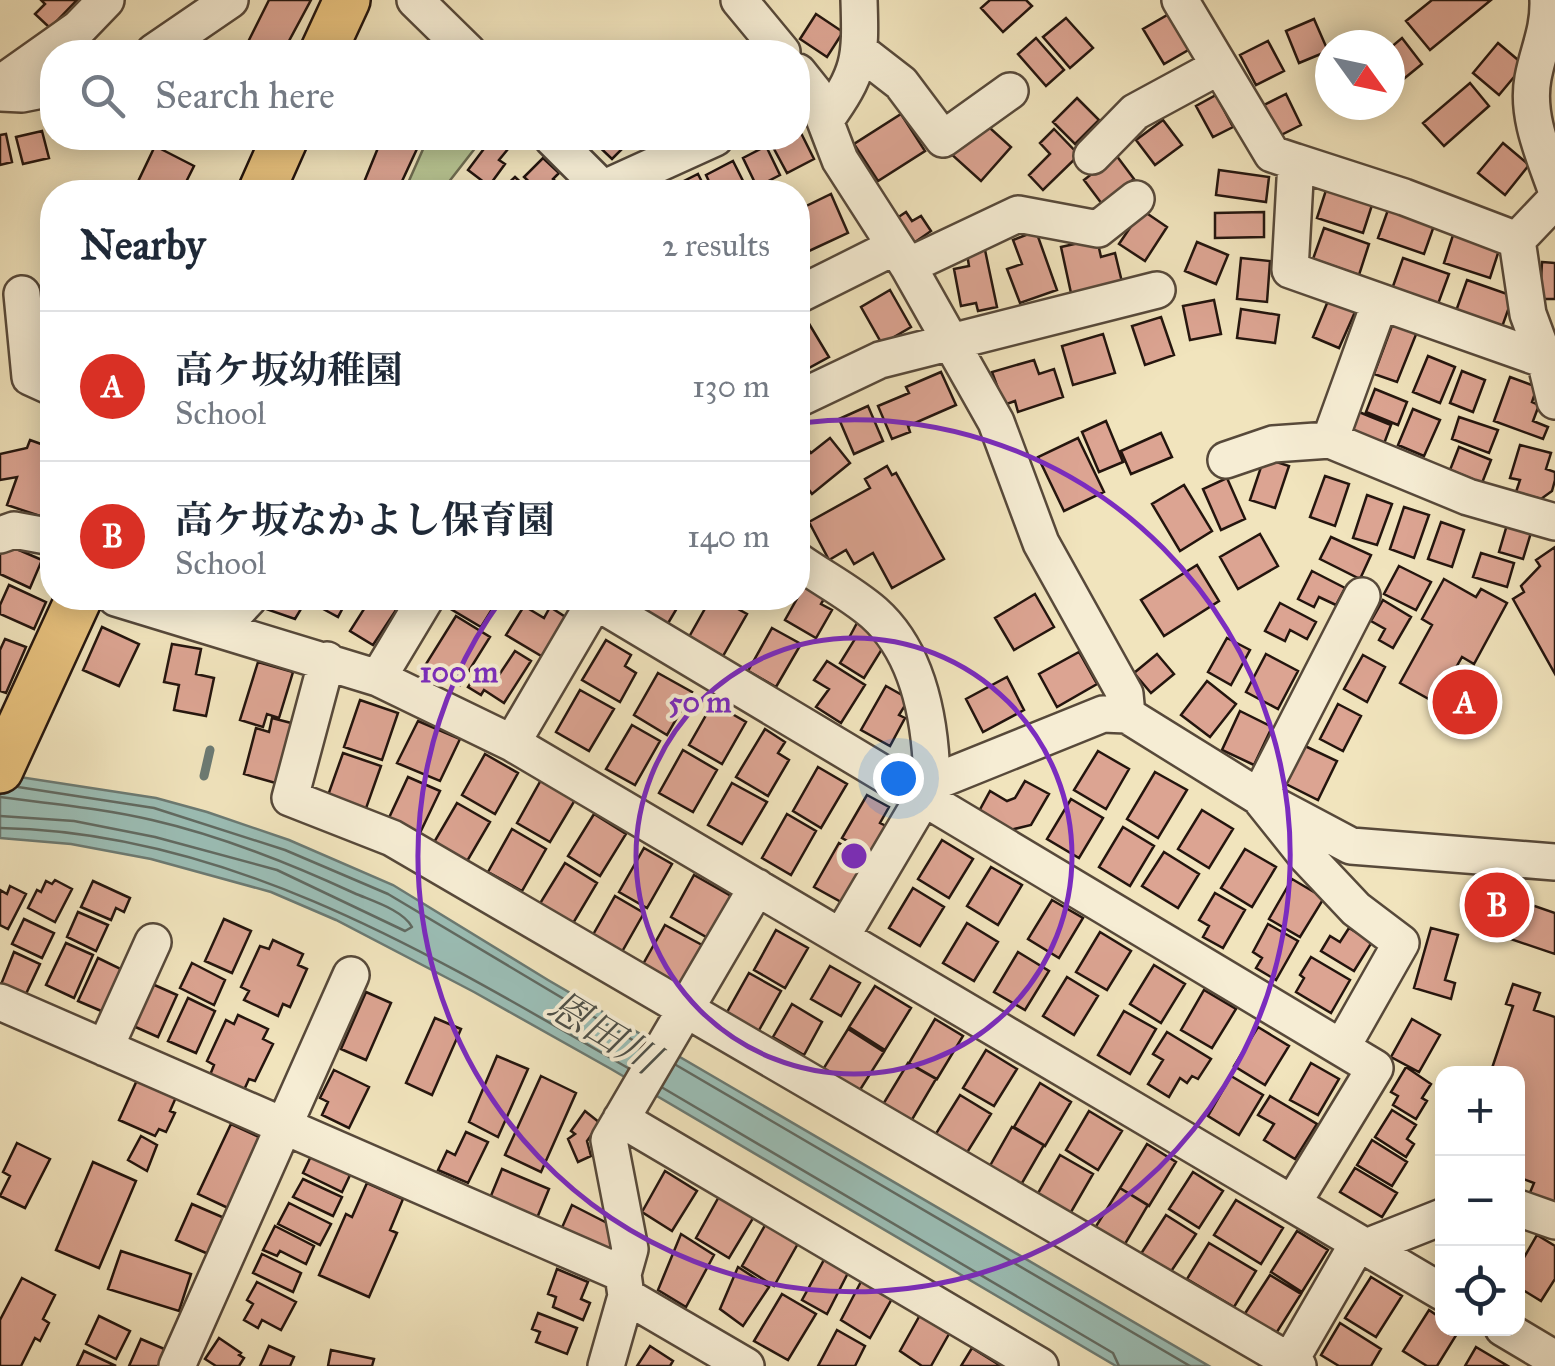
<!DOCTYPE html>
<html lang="en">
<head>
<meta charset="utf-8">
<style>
	body { margin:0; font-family:"IM FELL Great Primer","Noto Serif JP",serif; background:#f2f2f3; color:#1f2937 }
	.controls { position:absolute; right:30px; bottom:30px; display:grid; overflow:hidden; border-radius:20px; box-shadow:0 5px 25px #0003 }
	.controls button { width:90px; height:90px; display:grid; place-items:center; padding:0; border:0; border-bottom:2px solid #e0e1e3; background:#fff; color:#1f2937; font:50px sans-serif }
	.compass { position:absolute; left:1315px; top:30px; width:90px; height:90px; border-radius:50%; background:#fff; box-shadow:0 5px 25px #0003; rotate:123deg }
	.you { position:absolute; left:898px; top:778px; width:35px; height:35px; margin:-25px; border:8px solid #fff; border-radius:50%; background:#1a73e8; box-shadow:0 0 0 15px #1a73e833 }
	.badge { display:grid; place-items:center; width:65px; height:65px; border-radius:50%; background:#d93025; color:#fff; font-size:32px; font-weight:700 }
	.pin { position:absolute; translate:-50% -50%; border:5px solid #fff; box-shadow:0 2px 10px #0006 }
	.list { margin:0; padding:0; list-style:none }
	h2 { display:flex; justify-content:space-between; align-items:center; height:130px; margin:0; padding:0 40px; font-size:42px }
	h2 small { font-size:32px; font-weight:400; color:#747a83 }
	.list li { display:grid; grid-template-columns:65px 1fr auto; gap:30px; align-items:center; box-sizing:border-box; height:150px; padding:0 40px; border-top:2px solid #e0e1e3 }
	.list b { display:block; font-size:38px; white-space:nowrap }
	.list p { margin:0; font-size:32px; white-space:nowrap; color:#747a83 }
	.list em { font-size:32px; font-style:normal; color:#747a83 }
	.icon { flex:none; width:55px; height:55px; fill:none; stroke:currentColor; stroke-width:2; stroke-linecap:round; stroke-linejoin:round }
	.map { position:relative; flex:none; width:1555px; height:1366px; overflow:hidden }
	.search { position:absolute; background:#fff; box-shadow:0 5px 25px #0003; left:40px; top:40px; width:770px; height:110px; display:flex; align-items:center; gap:25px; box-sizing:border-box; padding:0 35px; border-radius:40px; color:#747a83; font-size:38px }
	.panel { position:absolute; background:#fff; box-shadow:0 5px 25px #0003; left:40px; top:180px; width:770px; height:430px; border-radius:40px }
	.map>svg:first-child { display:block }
</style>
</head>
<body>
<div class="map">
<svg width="1555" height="1366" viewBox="0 0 1555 1366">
	<rect width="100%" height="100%" fill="#f1e4bd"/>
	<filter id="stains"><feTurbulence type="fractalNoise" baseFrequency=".002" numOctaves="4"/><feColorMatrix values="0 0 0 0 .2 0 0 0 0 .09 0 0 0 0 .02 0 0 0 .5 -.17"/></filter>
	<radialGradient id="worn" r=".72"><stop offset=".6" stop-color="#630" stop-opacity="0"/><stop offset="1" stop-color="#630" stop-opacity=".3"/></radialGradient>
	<path fill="#b8c492" stroke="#6e6c50" stroke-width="2.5" d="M428,138H483L441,192H404Z"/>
	<path fill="#9bbeb6" stroke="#6b7a73" stroke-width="2.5" d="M0,774L156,798L207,812L289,840L393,885L548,980L1209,1366H1116L611,1069L474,992L336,920L271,892L151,859L71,844L0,838Z"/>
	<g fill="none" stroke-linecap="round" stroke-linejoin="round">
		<path stroke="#606a62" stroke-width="2.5" d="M18,787L154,808L285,850L388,894L641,1045
			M0,797C50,804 102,808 152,820C222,836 289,863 354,893C372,901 403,910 412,927L405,931L277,870L155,837L74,821L0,816
			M0,828C231,832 434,956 628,1068
			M676,1065L1190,1366
			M663,1088L1113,1353L1119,1366"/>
		<path stroke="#6b7a73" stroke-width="9" d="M204,776L210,750"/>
	</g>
	<path fill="#dca492" stroke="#24150e" stroke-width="2.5" d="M41,0H77L50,28L35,14L45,4Z
		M269,0H311L283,52H243Z
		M990,0H1026L1032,6L1003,32L981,8Z
		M1432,0H1491L1430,50L1406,21Z
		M816,14L843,32L827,57L800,39Z
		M1169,14L1190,49L1164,64L1143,29Z
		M1066,18L1093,48L1070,68L1043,37Z
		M1314,19L1328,51L1299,63L1286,31Z
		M1036,38L1064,70L1046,86L1018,54Z
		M1402,38L1422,64L1390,90V48Z
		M1268,41L1284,71L1256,85L1240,55Z
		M1498,43L1524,65L1499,95L1473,73Z
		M1470,83L1489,106L1444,146L1423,123Z
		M1286,94L1301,125L1273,139L1258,108Z
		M1216,95L1233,127L1213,137L1196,106Z
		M1077,98L1099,120L1075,144L1053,122Z
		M901,114L925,151L878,181L854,144Z
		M980,119L1011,147L981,181L950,153Z
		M1163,120L1182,145L1155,165L1136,140Z
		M1054,129L1079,155L1043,190L1029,175L1050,154L1040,143Z
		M42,131L49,158L23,164L16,137Z
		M801,133L814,159L787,173L773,147Z
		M6,134L12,162L0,165V135Z
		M382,138H422L397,192H360Z
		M492,138L508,149L499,160L505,164L489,186L468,170Z
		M590,138H633L612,159Z
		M1503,143L1529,165L1505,195L1478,173Z
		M155,146L194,166L181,192H133Z
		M766,146L780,175L757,187L743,158Z
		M1116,155L1134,179L1102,204L1084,180Z
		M543,158L559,173L553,179L566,192H540L524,177Z
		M733,161L746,187L735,192H714L706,175Z
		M1219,170L1269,177L1266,202L1216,195Z
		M698,174L707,192H678L674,186Z
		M515,177L531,192H499Z
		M1327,187L1373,202L1363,233L1317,218Z
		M831,194L848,233L809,251L798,226V210Z
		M1389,207L1435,223L1424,254L1378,238Z
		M1142,210L1167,227L1145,261L1119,244Z
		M906,212L912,221L921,216L931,231L908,247L891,222Z
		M1264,212V237L1215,238V213Z
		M1324,228L1369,244L1359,275L1313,259Z
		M1036,231L1057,290L1020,303L1007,269L1022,264L1013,240Z
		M1454,232L1500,247L1490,278L1444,263Z
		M1097,239L1101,257L1115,253L1122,282L1071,293L1061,247Z
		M1197,242L1228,255L1216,284L1185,271Z
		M985,250L997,307L978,311L976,303L961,306L954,269L969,266L967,254Z
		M1241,258L1270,261L1267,302L1237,299Z
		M1403,258L1449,274L1438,304L1392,289Z
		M1542,262L1555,263V299H1540Z
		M1467,280L1513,296L1502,327L1456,311Z
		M890,290L911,327L882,344L861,307Z
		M1214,300L1221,334L1190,340L1183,306Z
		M1328,301L1355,312L1339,348L1313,337Z
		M1241,309L1279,315L1275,343L1237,338Z
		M1161,317L1174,355L1145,365L1132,326Z
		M808,322L829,357L807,369L798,354V328Z
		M1393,323L1417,332L1397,382L1374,374Z
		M1103,334L1115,373L1073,385L1062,346Z
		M1428,356L1455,367L1440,403L1413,392Z
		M1034,360L1039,374L1054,369L1063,397L1018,412L1015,401L1004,405L992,372Z
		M1462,371L1485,380L1473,412L1450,403Z
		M941,372L956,405L908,426L910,432L892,439L878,406L909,393L906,387Z
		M1510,377L1537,387L1532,402L1539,405L1533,421L1548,427L1543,439L1494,421Z
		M1375,389L1407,402L1398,425L1366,412Z
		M868,406L883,441L854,454L839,419Z
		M1413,409L1440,420L1424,456L1398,445Z
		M1359,412L1391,425L1382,449L1350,435Z
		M1459,417L1498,430L1489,453L1452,439Z
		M1106,421L1123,462L1099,472L1082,432Z
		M1161,433L1172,457L1131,474L1121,451Z
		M799,438L811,453L830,438L850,463L812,494L798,475Z
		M1078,438L1104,492L1064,511L1038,457Z
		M30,440L52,448V499L46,518L7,505L17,477L0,480V454L27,448Z
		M1520,445L1551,453L1546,469L1555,472V480L1552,491L1541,499L1516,492L1520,480L1510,478Z
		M1459,447L1491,460L1482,483L1450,470Z
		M1264,458L1289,466L1275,508L1250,500Z
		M887,466L892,475L896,473L944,559L892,588L873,553L854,564L846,550L829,560L809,522L870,488L865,479Z
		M1325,476L1349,484L1335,526L1310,517Z
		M1227,478L1245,519L1221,530L1203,489Z
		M1184,485L1212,531L1180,551L1152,504Z
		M1367,495L1392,504L1377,545L1353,538Z
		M1404,507L1429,515L1414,558L1390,549Z
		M1509,518L1533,526L1523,559L1499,552Z
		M1441,522L1464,530L1452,567L1428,559Z
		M1260,534L1278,566L1238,589L1220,557Z
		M1331,537L1371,555L1360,579L1320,559Z
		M5,544L42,560L30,588L0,574V555Z
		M1555,547V674L1513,599L1524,592L1521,586L1540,566L1536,560Z
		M1481,553L1514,563L1507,587L1473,577Z
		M1197,565L1219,601L1164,636L1141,600Z
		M1399,566L1431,582L1416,610L1384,594Z
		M1312,571L1345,588L1336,605L1319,597L1314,607L1298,599Z
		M1444,579L1476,597L1481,589L1507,603L1474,664L1462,657L1436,703L1400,683L1432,625L1422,619Z
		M807,581L828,592L821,604L832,610L816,638L785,620Z
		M9,585L46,602L34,629L0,614V605Z
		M1035,594L1054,627L1014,650L995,618Z
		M264,598H294L304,604L295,619L263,608Z
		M303,598H348L338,617Z
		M371,598H383L398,607L373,645L350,631Z
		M448,598H499L481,627L444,605Z
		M630,598H683L667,625L627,602Z
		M711,598H718L747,614L723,656L689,637Z
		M1383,600L1411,617L1393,648L1379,640L1385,629L1371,621Z
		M1280,603L1316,622L1307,639L1290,630L1285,641L1265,631Z
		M524,606L544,618L550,607L567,618L543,657L506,635Z
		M456,616L490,637L460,685L426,664Z
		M857,623L887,641L864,678L840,663L855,639L850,636Z
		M102,627L139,644L119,686L83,670Z
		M772,628L801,644L776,687L748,671Z
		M1227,638L1250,650L1231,685L1208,672Z
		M5,639L26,647L6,693L0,691V650Z
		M606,640L631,655L625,666L636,673L620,702L582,680Z
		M172,644L201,649L196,674L214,678L206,716L174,710L179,685L164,682Z
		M515,651L531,661L504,703L484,690L481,695L468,687L479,670L495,681Z
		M1079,652L1097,684L1057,707L1039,674Z
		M1157,654L1174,674L1151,693L1134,673Z
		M1266,654L1298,671L1278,709L1246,692Z
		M1363,655L1385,667L1367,702L1344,689Z
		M827,661L865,685L841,723L816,707L829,689L814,680Z
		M258,662L293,672L279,718L267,714L263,727L240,720Z
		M658,673L692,692L667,735L634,715Z
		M1007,677L1024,710L983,732L966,699Z
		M1207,681L1236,704L1210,737L1181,715Z
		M886,686L909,699L899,715L905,718L890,746L861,730Z
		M580,690L614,709L589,751L556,732Z
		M360,700L398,713L382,760L344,747Z
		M713,703L746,722L722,764L689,745Z
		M1338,704L1361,716L1343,751L1320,739Z
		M1240,711L1272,727L1254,765L1222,750Z
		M272,718L295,724L279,784L244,774L256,728L269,732Z
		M418,721L460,739L440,781L397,763Z
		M632,725L660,741L635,785L606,769Z
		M765,729L785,742L778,753L789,760L768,796L736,777Z
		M1305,746L1337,761L1318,800L1286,784Z
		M683,750L717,770L693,812L659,793Z
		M1098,751L1129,769L1106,809L1074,790Z
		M343,753L381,766L364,814L326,801Z
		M485,754L518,773L495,814L462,795Z
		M818,767L847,784L821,828L793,811Z
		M1155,772L1187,790L1158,838L1127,819Z
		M408,777L440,791L419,835L388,820Z
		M541,780L575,800L550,842L517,823Z
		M1025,781L1049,794L1031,825L1006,831L977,815L990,791L1007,801L1015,798Z
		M732,783L767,802L742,844L708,825Z
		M867,795L889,807L880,823L886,826L871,854L842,838Z
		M1071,799L1103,818L1079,858L1047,839Z
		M457,803L490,822L466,863L433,844Z
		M1202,810L1233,829L1209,868L1178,849Z
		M594,814L626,834L600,876L568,856Z
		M787,814L816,831L791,875L762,858Z
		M1123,827L1154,846L1130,886L1099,867Z
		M512,829L546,849L522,891L488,872Z
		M942,840L973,859L949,898L918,879Z
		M839,843L868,859L843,903L814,887Z
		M644,848L672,864L647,908L619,892Z
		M1245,849L1276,867L1252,907L1221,888Z
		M1164,852L1199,874L1178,908L1142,886Z
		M565,863L597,883L572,925L539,905Z
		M991,867L1022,885L998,925L967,906Z
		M694,875L731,896L708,938L671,917Z
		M1292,879L1324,898L1300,937L1269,919Z
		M55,880L72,889L55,922L28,908L37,890L41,892L46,881L52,884Z
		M93,881L130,898L124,912L116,908L111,920L81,907Z
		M10,886L26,894L8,929L0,925V890L7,894Z
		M913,888L944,907L920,946L889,928Z
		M1215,893L1245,910L1223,948L1203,937L1209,926L1199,920Z
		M1497,893L1555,913V954L1484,930Z
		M615,896L644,913L619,957L590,940Z
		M1052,900L1083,918L1059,958L1028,939Z
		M78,912L108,925L96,951L67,937Z
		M24,919L54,933L42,958L12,944Z
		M224,919L251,931L232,973L205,961Z
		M967,923L998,942L974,981L943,963Z
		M1268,924L1298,941L1276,980L1256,968L1262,958L1253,952Z
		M665,925L702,945L679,987L642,966Z
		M1349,928L1372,942L1354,971L1321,951L1330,936L1340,942Z
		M1431,928L1458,935L1445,980L1455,983L1451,999L1414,988Z
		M776,930L808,948L785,988L754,970Z
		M1100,932L1131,951L1107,990L1076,972Z
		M273,940L303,954L298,965L307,969L290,1007L283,1004L278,1016L244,1000L249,991L241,987L260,946L269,949Z
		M66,943L93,955L74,998L46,985Z
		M14,952L40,964L24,998L0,987Z
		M1018,952L1049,971L1025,1010L994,992Z
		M1311,957L1350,980L1331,1013L1296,992L1304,978L1300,975Z
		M98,958L125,971L106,1013L78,1001Z
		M192,963L225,980L214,1005L180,988Z
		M1154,965L1185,984L1161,1023L1130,1004Z
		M830,966L860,983L841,1016L811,999Z
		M749,973L781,991L758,1032L726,1014Z
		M1067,977L1098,996L1074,1035L1043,1016Z
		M150,983L177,995L158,1037L131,1025Z
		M1513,984L1540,993L1534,1010L1555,1017V1203L1529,1195L1534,1183L1518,1177V1074H1490L1513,1006L1506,1004Z
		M875,986L911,1008L885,1050L849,1027Z
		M1204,990L1236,1009L1212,1048L1181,1030Z
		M366,992L391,1003L366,1060L341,1049Z
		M188,998L215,1011L196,1053L168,1041Z
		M792,1004L822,1022L804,1055L773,1037Z
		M1124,1011L1156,1029L1130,1074L1098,1055Z
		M238,1015L268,1029L263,1039L273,1044L255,1081L249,1079L244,1090L210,1075L214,1065L207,1061L226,1020L234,1024Z
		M435,1018L461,1029L432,1095L406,1083Z
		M935,1019L963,1036L937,1079L909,1063Z
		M1412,1019L1440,1035L1419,1072L1391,1057Z
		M1258,1027L1289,1046L1265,1085L1234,1066Z
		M848,1029L884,1052L858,1093L822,1071Z
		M1167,1032L1211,1059L1198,1079L1192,1076L1187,1083L1180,1078L1169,1097L1148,1084L1163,1060L1153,1054Z
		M986,1050L1017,1069L994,1106L963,1088Z
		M497,1056L528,1069L498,1137L469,1122Z
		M908,1063L936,1079L910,1123L882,1106Z
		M1311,1063L1339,1079L1318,1115L1290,1100Z
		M1406,1067L1431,1084L1422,1098L1427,1101L1416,1119L1393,1105L1398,1096L1391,1092Z
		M334,1070L369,1087L349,1128L322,1115L328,1102L320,1098Z
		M541,1076L576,1093L541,1172L505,1155Z
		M1231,1076L1263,1095L1239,1135L1208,1116Z
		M138,1078L177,1095L170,1111L175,1113L166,1132L159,1129L155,1136L119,1120Z
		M1040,1083L1071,1102L1045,1146L1014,1127Z
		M960,1095L991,1114L963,1159L932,1140Z
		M1270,1096L1317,1124L1295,1159L1264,1140L1274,1124L1258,1115Z
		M1392,1110L1416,1125L1407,1139L1414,1144L1406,1157L1375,1137Z
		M585,1111L600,1123L587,1141L591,1156L578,1162L568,1139L575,1134L571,1131Z
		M1089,1111L1122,1131L1098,1170L1066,1150Z
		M231,1124L261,1138L228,1208L198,1194Z
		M1012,1127L1044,1145L1018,1190L987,1171Z
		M466,1132L488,1142L468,1183L438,1170L447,1151L455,1155Z
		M141,1136L157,1145L147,1171L128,1160Z
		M1372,1140L1407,1162L1392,1186L1357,1165Z
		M17,1143L50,1159L25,1208L0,1196L10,1176L3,1172Z
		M1147,1144L1176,1162L1149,1206L1120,1188Z
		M312,1154L351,1173L342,1192L303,1173Z
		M1060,1155L1093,1174L1067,1219L1034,1200Z
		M93,1162L136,1181L99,1268L56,1250Z
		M1355,1168L1397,1193L1382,1217L1340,1192Z
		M502,1169L549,1189L537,1218L490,1198Z
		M665,1171L697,1191L672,1231L642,1212Z
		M1193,1172L1223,1191L1199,1228L1169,1209Z
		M303,1179L342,1197L333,1216L293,1197Z
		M367,1183L403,1199L390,1230L397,1233L369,1297L319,1275L346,1214L352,1217Z
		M1120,1188L1148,1205L1122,1249L1093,1231Z
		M721,1193L755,1215L729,1258L696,1238Z
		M1236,1200L1283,1228L1261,1264L1214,1235Z
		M289,1203L331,1224L320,1245L278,1224Z
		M192,1204L229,1220L213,1256L176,1240Z
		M572,1205L609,1224L612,1244L607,1253L560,1232Z
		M1166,1215L1196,1234L1166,1279L1137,1260Z
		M768,1220L800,1240L774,1286L742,1266Z
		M275,1226L314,1246L306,1264L280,1251L277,1256L263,1250Z
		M1297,1231L1328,1250L1302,1292L1271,1272Z
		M681,1234L714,1255L686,1307L658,1290Z
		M1537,1235L1555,1246V1279L1541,1301L1518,1287V1268Z
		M1209,1243L1256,1271L1234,1307L1187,1279Z
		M121,1251L191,1274L179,1311L108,1289Z
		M262,1254L301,1273L293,1292L253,1273Z
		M825,1258L849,1271L827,1314L802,1300Z
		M738,1267L769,1287L743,1326L720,1309Z
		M557,1269L588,1282L581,1299L590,1303L583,1320L553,1307L556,1297L548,1294Z
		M865,1274L894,1295L870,1338L841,1320Z
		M1270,1275L1301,1294L1275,1335L1244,1315Z
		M1371,1277L1402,1296L1376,1337L1345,1318Z
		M22,1278L55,1295L43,1319L49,1323L40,1341L35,1338L21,1366H0V1320Z
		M257,1282L296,1302L281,1330L262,1320L258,1328L244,1320L253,1304L247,1300Z
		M782,1294L816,1314L788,1360L754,1341Z
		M1429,1310L1442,1319V1328L1460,1329L1437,1366H1427L1403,1351Z
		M538,1313L577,1328L567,1354L536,1342L540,1332L532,1329Z
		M920,1315L949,1334L931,1366H922L900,1351Z
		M99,1316L130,1331L116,1359L86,1344Z
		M1340,1323L1381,1349L1371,1366H1339L1321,1355Z
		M837,1330L865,1346L855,1366H818Z
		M219,1338L241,1353L239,1355L244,1358L239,1366H216L205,1359Z
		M141,1339L169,1351L163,1366H129Z
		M269,1346L294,1357L290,1366H260Z
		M650,1346L673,1361L670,1366H637Z
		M1476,1347L1508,1366H1465Z
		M972,1348L1001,1366H961Z
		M331,1350L374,1359L372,1366H328Z
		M84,1351L116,1366H77Z"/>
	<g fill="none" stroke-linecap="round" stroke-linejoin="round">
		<defs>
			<path id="minor" d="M415,0L468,52
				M739,0L782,52
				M1180,0L1272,154L1296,162L1290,270L1545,360
				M1548,0C1549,31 1538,50 1533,78C1526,115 1543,153 1555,187
				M154,52L230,0
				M861,52L901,83L943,139L1010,91
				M798,72L814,92L840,160L908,266L996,422L1041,543L1125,694L1127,715L1259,797L1307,857L1356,909L1401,943L1342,1047
				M0,84L79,28L106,0
				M0,93L22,94L52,88
				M825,121C860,72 861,60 859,0
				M552,138L603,189
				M1092,156L1135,112L1218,67
				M1296,162L1404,197L1517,240L1528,314L1545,360L1555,401
				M596,192L715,138
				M1517,240L1555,200
				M908,266L1018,214L1098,229L1136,199
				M22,294L30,377L52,387
				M798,295L894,247
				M798,399L880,360L1157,290
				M1330,440L1380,302
				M1226,460L1273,444L1330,440L1468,497L1555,522
				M0,535L14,530L52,537
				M798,561C822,578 851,593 874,613C920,654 931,725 932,783
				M1362,596L1259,797L1351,846L1555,862
				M116,598L378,678L512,743L1442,1292
				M590,598L1375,1068L1293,1203
				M222,627L249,598
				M327,660L290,798L392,838L1298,1366
				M378,678L426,598
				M512,743L597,598
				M841,937L932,783L1103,714L1127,715
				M0,1002L623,1274
				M105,1048L153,942
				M621,1119L1040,1366
				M1518,1208L1555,1221
				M1366,1247L1442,1217
				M626,1296L746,1366
				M1503,1328L1555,1359
				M1290,1361L1358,1243
				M177,1366L351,975
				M606,1366L626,1296L623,1274L630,1249L609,1140L757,887"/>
			<path id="major" d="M323,52L347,0
				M261,192L285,138
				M0,770L79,598"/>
		</defs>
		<use href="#minor" stroke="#57493a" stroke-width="40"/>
		<use href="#major" stroke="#24150e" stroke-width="50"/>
		<use href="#minor" stroke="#f6edd4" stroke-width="35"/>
		<use href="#major" stroke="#e8c27e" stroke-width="45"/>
	</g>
	<g fill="none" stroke="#7b2cbf" stroke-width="5">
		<circle cx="854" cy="856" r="218"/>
		<path d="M801 423A436 436 0 1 1 501 600"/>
	</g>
	<g text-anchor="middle" stroke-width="8" stroke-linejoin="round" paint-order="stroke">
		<g font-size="40" font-style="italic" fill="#4e5049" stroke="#f6edd4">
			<text transform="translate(604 1032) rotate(31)" y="14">恩田川</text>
		</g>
	</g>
	<circle cx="854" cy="856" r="15" fill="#7b2cbf" stroke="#f6edd4" stroke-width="5"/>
	<g font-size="30" text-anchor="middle" font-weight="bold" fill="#7b2cbf" stroke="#f6edd4" stroke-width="8" stroke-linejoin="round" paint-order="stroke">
		<text x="459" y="682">100 m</text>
		<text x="700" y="712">50 m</text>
	</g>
	<rect width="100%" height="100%" filter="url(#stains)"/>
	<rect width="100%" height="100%" fill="url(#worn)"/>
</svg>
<div class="controls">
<button>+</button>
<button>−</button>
<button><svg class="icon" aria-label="locate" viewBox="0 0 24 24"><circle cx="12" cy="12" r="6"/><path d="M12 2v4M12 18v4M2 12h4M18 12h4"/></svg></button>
</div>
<svg class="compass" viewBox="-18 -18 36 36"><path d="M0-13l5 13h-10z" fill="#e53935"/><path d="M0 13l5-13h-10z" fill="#747a83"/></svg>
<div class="you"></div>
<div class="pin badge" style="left:1465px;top:702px">A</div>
<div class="pin badge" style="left:1497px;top:905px">B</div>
<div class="search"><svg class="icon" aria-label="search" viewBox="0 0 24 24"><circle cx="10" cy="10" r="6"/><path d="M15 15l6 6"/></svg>Search here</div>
<section class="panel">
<h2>Nearby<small>2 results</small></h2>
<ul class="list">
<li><span class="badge">A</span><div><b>高ケ坂幼稚園</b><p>School</p></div><em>130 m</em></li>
<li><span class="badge">B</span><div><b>高ケ坂なかよし保育園</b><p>School</p></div><em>140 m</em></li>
</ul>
</section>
</div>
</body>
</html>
